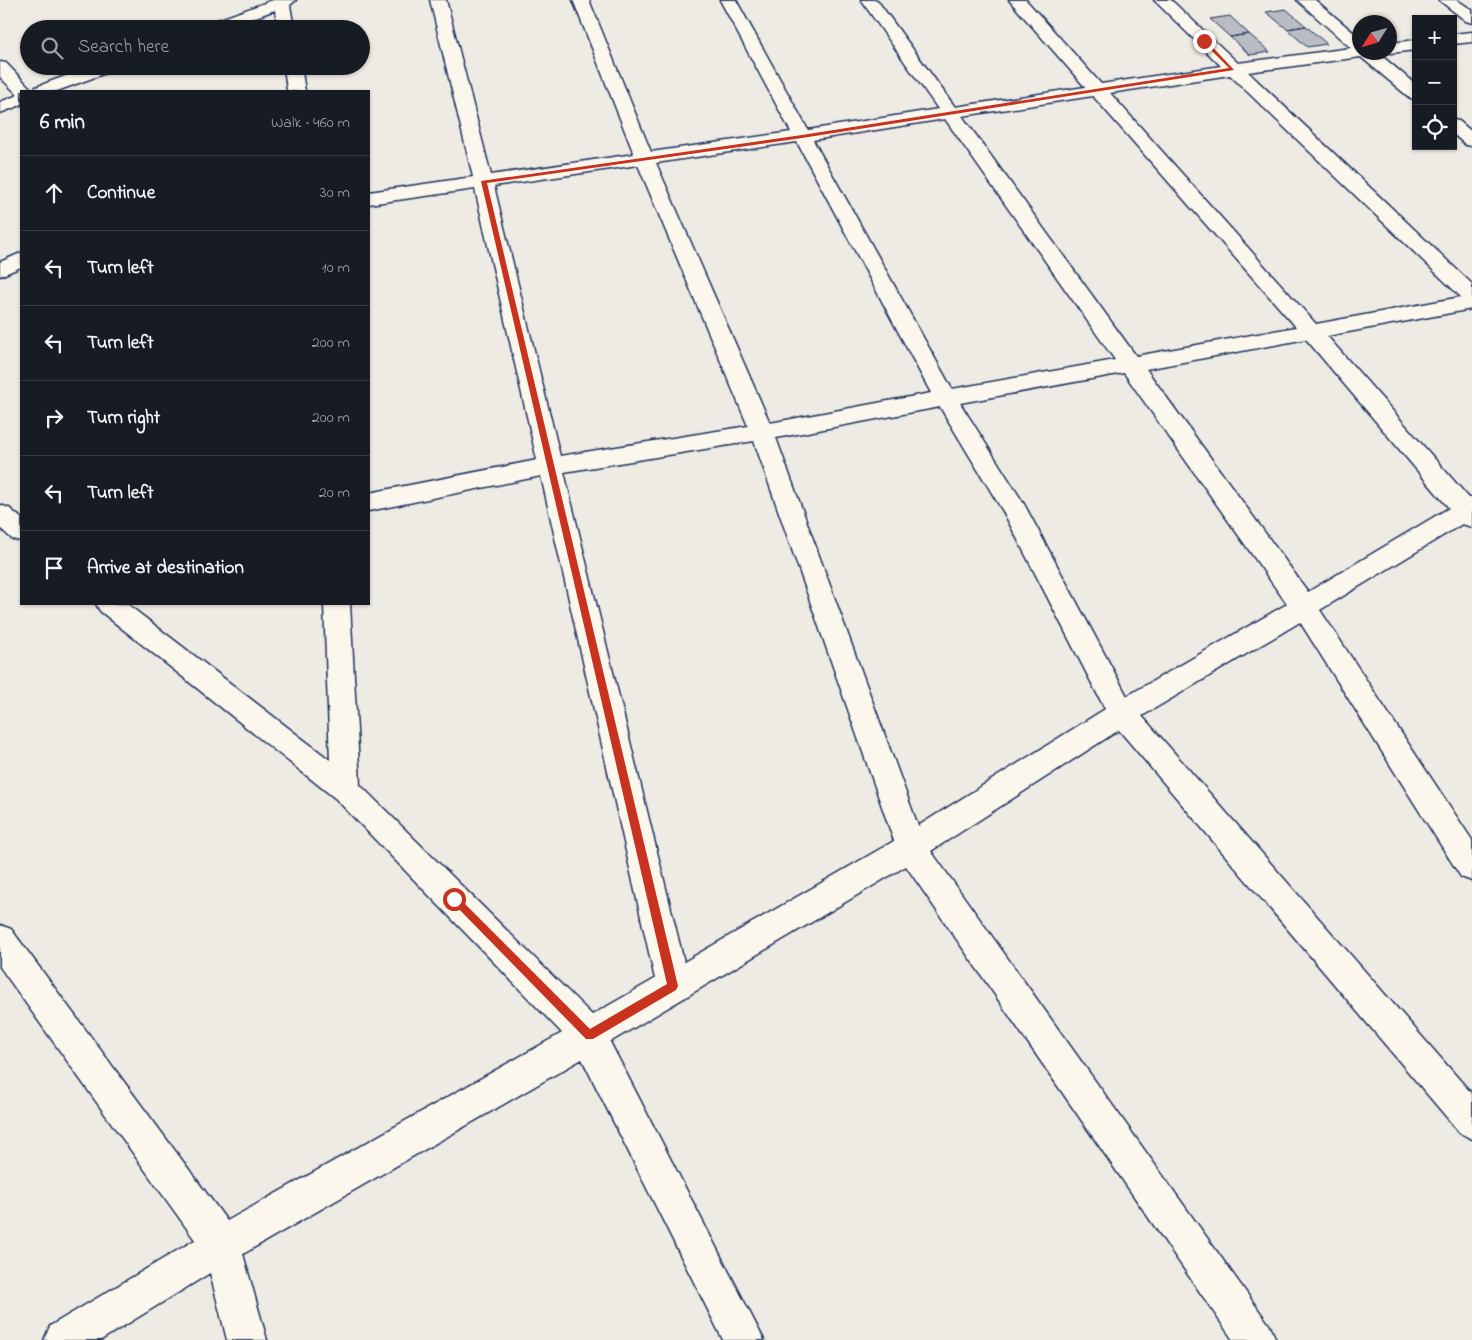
<!DOCTYPE html>
<html lang="en">
<head>
<meta charset="utf-8">
<style>
	body { margin:0; font-family:"Indie Flower",sans-serif; background:#242831; color:#f1f3f6 }
	.controls { position:absolute; right:15px; top:15px; display:grid; overflow:hidden; border-radius:0px; box-shadow:0 1px 4px #0004 }
	.controls button { width:45px; height:45px; display:grid; place-items:center; padding:0; border:0; border-bottom:1px solid #363941; background:#171b24; color:#f1f3f6; font:25px sans-serif }
	.compass { position:absolute; left:1352px; top:15px; width:45px; height:45px; border-radius:50%; background:#171b24; box-shadow:0 1px 4px #0004; rotate:233deg }
	.stop { position:absolute; width:15px; height:15px; margin:-11px; border:4px solid #c8321e; border-radius:50%; background:#fff }
	.stop.end { background:#c8321e; border-color:#fff; box-shadow:0 1px 5px #0008 }
	.list { margin:0; padding:0; list-style:none }
	h2 { display:flex; justify-content:space-between; align-items:center; height:65px; margin:0; padding:0 20px; font-size:21px }
	h2 small { font-size:16px; font-weight:400; color:#9ea1a6 }
	.list li { display:grid; grid-template-columns:32px 1fr auto; gap:15px; align-items:center; box-sizing:border-box; height:75px; padding:0 20px; border-top:1px solid #363941 }
	.list b { display:block; font-size:19px; white-space:nowrap }
	.list em { font-size:16px; font-style:normal; color:#9ea1a6 }
	.icon { flex:none; width:28px; height:28px; fill:none; stroke:currentColor; stroke-width:2; stroke-linecap:round; stroke-linejoin:round }
	.map { position:relative; flex:none; width:1472px; height:1340px; overflow:hidden }
	.search { position:absolute; background:#171b24; box-shadow:0 1px 4px #0004; left:20px; top:20px; width:350px; height:55px; display:flex; align-items:center; gap:12px; box-sizing:border-box; padding:0 18px; border-radius:28px; color:#9ea1a6; font-size:19px }
	.panel { position:absolute; background:#171b24; box-shadow:0 1px 4px #0004; left:20px; top:90px; width:350px; height:515px; border-radius:0px }
	.map>svg:first-child { display:block }
</style>
</head>
<body>
<div class="map">
<svg width="1472" height="1340" viewBox="0 0 1472 1340">
	<rect width="100%" height="100%" fill="#eeebe4"/>
	<filter id="ink" filterUnits="userSpaceOnUse"><feTurbulence type="fractalNoise" baseFrequency=".02" numOctaves="2"/><feDisplacementMap in="SourceGraphic" scale="10" xChannelSelector="R" yChannelSelector="G"/><feConvolveMatrix kernelMatrix="1 2 1 2 8 2 1 2 1" color-interpolation-filters="sRGB"/></filter>
	<g filter="url(#ink)">
		<path fill="#b9bcc3" stroke="#1b2f5e" d="M1286,9L1306,26L1287,29L1266,12Z
			M1230,16L1249,34L1230,37L1210,19Z
			M1306,26L1327,44L1307,47L1287,29Z
			M1249,34L1270,52L1250,55L1230,37Z"/>
		<g fill="none" stroke-linecap="round" stroke-linejoin="round">
			<defs>
				<path id="minor" d="M273,0H296L290,5L294,29H278L275,10L223,29H199L201,26Z
					M430,0H446L491,175L634,154L573,0H589L651,152L791,132L720,0H736L808,130L938,109L861,0H877L955,107L1085,87L1009,0H1026L1101,84L1221,66L1154,0H1171L1238,63L1351,48L1297,0H1315L1360,38V52H1377L1416,85V99L1410,98L1361,57L1248,72L1472,284V309L1327,336L1469,498L1472,497V527L1462,524L1320,610L1472,840V881L1461,877L1300,622L1142,716L1472,1094V1139L1460,1133L1119,730L931,851L1270,1326L1276,1340H1233L906,866L610,1042L764,1340H723L582,1059L243,1254L267,1340H227L210,1273L101,1340H44L50,1326L195,1240L0,967V925L11,929L227,1221L562,1033L336,799L100,611L96,604H127L330,760L324,604H350L360,785L592,1015L655,979L541,476L369,511V493L537,460L475,189L369,204V192L473,177ZM1230,75L1461,297L1316,324L1110,93ZM1093,96L1296,327L1136,356L962,116ZM945,119L1115,360L952,389L813,140ZM797,142L931,393L770,423L656,163ZM638,165L748,426L560,456L494,186ZM1306,339L1449,508L1308,592L1146,369ZM1124,373L1287,604L1127,696L1024,504L960,403ZM940,407L1004,513L1105,709L918,826L776,438ZM754,441L894,841L684,962L564,472Z
					M1439,0H1457L1472,10V23L1466,21Z
					M1472,32V42L1453,44V34Z
					M1416,40V50L1390,53L1388,52L1390,43Z
					M0,62L6,63L33,91H21V105L0,113V102L18,95L0,77Z
					M92,66H116L114,70L57,91H33L36,87Z
					M284,66H301L305,91H287Z
					M1453,120L1459,121L1472,132V146L1466,145L1453,134Z
					M21,253V267L0,276V262Z
					M0,505L9,508L21,518V541L12,539L0,528Z"/>
			</defs>
			<use href="#minor" stroke="#1b2f5e" stroke-width="3"/>
			<use href="#minor" fill="#fbf7ec" fill-rule="evenodd"/>
		</g>
	</g>
	<path fill="#c8321e" d="M1206,40L1234,70L802,138L487,183L678,986L676,990L593,1039H586L449,899L454,895L457,896L590,1029L667,984L481,181L802,135L1229,68L1202,41Z"/>
</svg>
<div class="controls">
<button>+</button>
<button>−</button>
<button><svg class="icon" aria-label="locate" viewBox="0 0 24 24"><circle cx="12" cy="12" r="6"/><path d="M12 2v4M12 18v4M2 12h4M18 12h4"/></svg></button>
</div>
<svg class="compass" viewBox="-18 -18 36 36"><path d="M0-13l5 13h-10z" fill="#e53935"/><path d="M0 13l5-13h-10z" fill="#9ea1a6"/></svg>
<div class="stop" style="left:454px;top:899px"></div>
<div class="stop end" style="left:1204px;top:41px"></div>
<div class="search"><svg class="icon" aria-label="search" viewBox="0 0 24 24"><circle cx="10" cy="10" r="6"/><path d="M15 15l6 6"/></svg>Search here</div>
<section class="panel">
<h2>6 min<small>Walk · 460 m</small></h2>
<ul class="list">
<li><svg class="icon" aria-label="ahead" viewBox="0 0 24 24"><path d="M12 20V5M6 11l6-6 6 6"/></svg><div><b>Continue</b></div><em>30 m</em></li>
<li><svg class="icon" aria-label="left" viewBox="0 0 24 24"><path d="M17 20v-9H6M10 6l-5 5 5 5"/></svg><div><b>Turn left</b></div><em>10 m</em></li>
<li><svg class="icon" aria-label="left" viewBox="0 0 24 24"><path d="M17 20v-9H6M10 6l-5 5 5 5"/></svg><div><b>Turn left</b></div><em>200 m</em></li>
<li><svg class="icon" aria-label="right" viewBox="0 0 24 24"><path d="M7 20v-9h11M14 6l5 5-5 5"/></svg><div><b>Turn right</b></div><em>200 m</em></li>
<li><svg class="icon" aria-label="left" viewBox="0 0 24 24"><path d="M17 20v-9H6M10 6l-5 5 5 5"/></svg><div><b>Turn left</b></div><em>20 m</em></li>
<li><svg class="icon" aria-label="arrive" viewBox="0 0 24 24"><path d="M6 21V4h12l-3 4 3 4H6"/></svg><div><b>Arrive at destination</b></div></li>
</ul>
</section>
</div>
</body>
</html>
